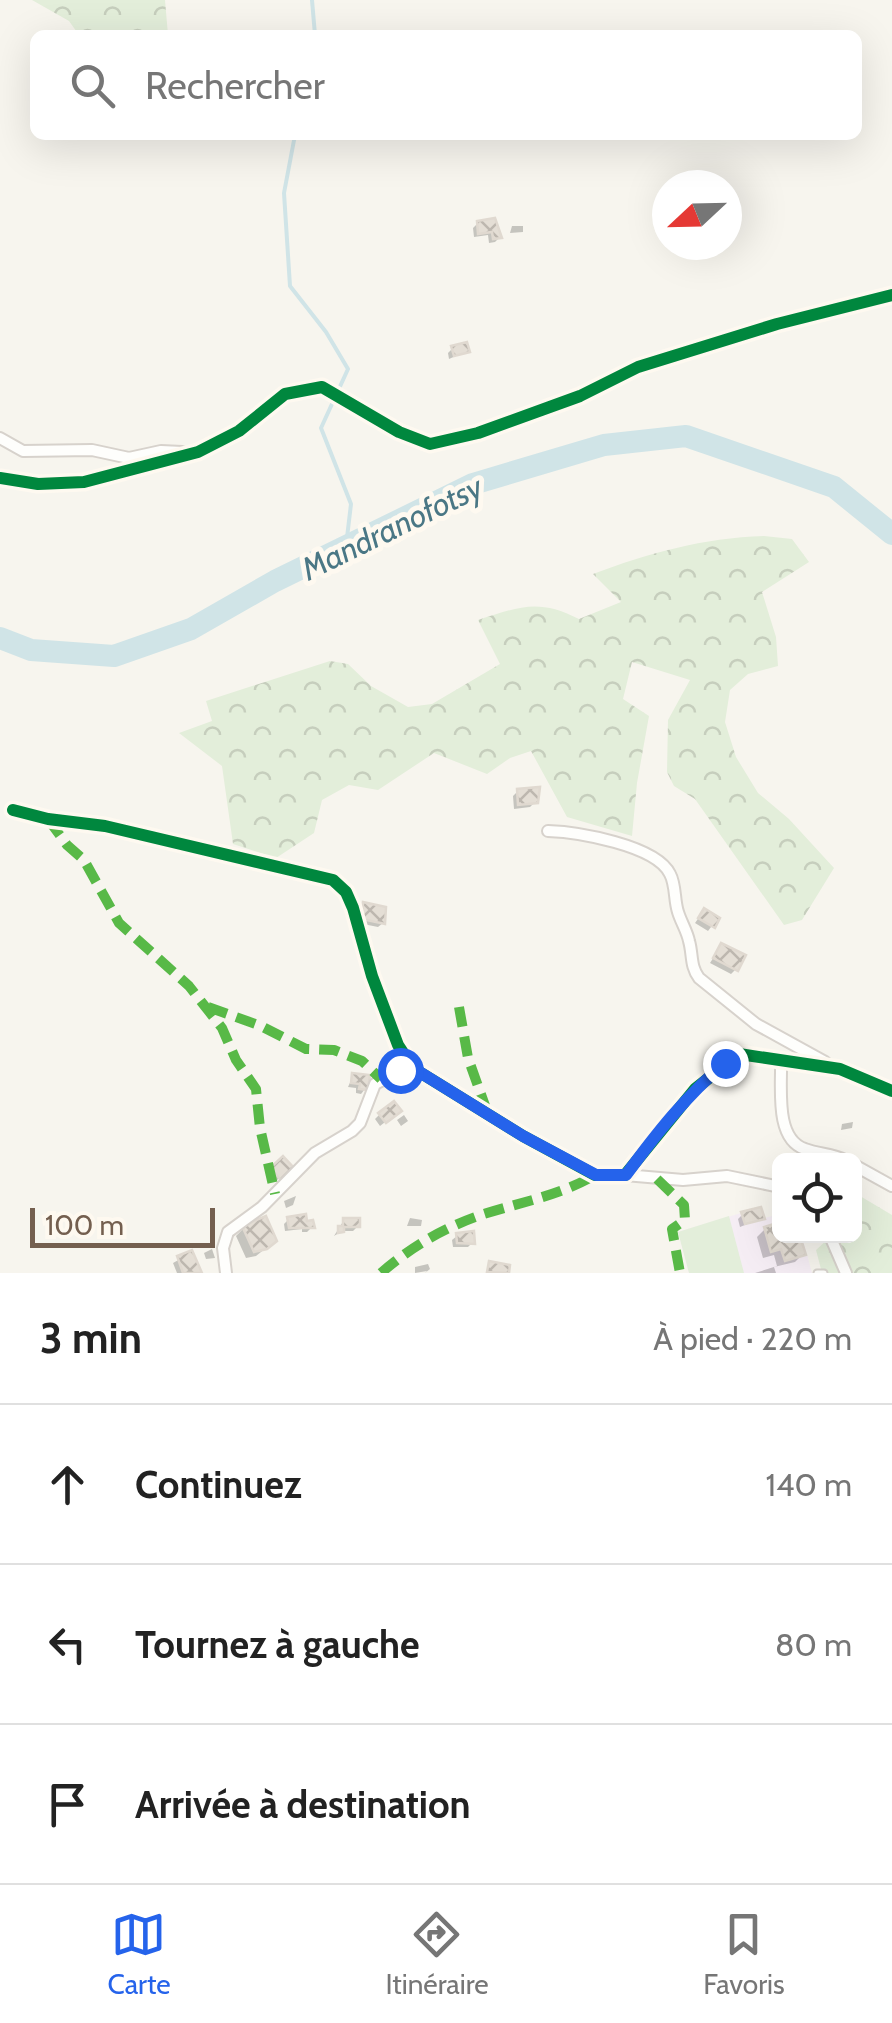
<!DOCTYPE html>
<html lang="fr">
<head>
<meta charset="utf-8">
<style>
	body { margin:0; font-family:Cabin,sans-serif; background:#f6f6f6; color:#222 }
	.controls { position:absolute; right:30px; bottom:30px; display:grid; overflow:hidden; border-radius:15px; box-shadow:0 10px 40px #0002 }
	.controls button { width:90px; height:90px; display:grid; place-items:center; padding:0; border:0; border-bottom:2px solid #e0e0e0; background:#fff; color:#222; font:50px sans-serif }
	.compass { position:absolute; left:652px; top:170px; width:90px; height:90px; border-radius:50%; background:#fff; box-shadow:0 10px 40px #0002; rotate:248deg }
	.scale { position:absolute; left:30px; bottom:25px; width:185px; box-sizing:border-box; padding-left:10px; border:5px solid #745f4f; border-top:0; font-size:28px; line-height:35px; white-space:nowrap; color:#745f4f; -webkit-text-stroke:8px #fef9f0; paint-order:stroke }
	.stop { position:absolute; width:30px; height:30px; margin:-22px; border:8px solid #2563eb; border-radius:50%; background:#fff }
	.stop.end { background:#2563eb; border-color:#fff; box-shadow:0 2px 10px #0008 }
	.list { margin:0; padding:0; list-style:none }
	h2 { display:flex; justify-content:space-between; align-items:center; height:130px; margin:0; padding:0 40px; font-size:42px }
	h2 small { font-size:32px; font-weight:400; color:#767676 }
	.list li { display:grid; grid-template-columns:65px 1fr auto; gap:30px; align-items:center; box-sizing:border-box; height:160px; padding:0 40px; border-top:2px solid #e0e0e0 }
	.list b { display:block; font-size:38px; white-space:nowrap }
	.list em { font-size:32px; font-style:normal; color:#767676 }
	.icon { flex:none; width:55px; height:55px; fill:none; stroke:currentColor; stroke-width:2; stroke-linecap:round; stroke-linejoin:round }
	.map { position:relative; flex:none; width:892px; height:1273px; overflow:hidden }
	.search { position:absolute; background:#fff; box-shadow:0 10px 40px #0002; left:30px; right:30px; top:30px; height:110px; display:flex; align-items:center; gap:25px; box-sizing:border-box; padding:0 35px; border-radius:15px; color:#767676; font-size:38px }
	.sheet { height:610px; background:#fff }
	nav { display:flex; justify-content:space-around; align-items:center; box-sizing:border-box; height:140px; border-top:2px solid #e0e0e0; background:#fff; font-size:28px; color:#767676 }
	nav a { display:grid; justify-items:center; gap:5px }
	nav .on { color:#2563eb }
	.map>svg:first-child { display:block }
</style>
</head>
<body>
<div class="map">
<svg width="892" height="1273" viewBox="0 0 892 1273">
	<defs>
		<pattern id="forest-crowns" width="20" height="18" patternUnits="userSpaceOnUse" patternTransform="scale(2.5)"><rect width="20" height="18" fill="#e3eeda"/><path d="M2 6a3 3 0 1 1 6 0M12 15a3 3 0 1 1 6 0" fill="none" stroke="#c6cebd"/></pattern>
		<pattern id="building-cross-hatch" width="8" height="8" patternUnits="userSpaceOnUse" patternTransform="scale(2.5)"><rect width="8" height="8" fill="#e4ded5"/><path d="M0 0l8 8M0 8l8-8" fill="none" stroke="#bdb7af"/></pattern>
	</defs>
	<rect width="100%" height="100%" fill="#f7f5ee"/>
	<path fill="#f5edf4" d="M761,1207L765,1218L779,1214L780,1236H802L812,1273H689L678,1232Z"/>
	<path fill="url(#forest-crowns)" d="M32,0H165L168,35H79L69,21Z
		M764,536L792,539L809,562L762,592L776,637L778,666L748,674L730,690L725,722L736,757L758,793L789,819L834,868L802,920L784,925L695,799L674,786L667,772L668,720L690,680L632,662L623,699L649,716L637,783L632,836L567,817L531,751L510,758L487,774L434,753L378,790L349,785L322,800L314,833L276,858L233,844L222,766L179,733L212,721L206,701L330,661L348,664L371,686L408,707L432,704L500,664L478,620C519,607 538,598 579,619L621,602L593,574C649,553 703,538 764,536Z
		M855,1193L892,1215V1273H822L816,1250L831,1236H854Z"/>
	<path fill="#e3eeda" d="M729,1216L744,1273H689L678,1232Z"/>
	<path fill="#0003" d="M493,221L499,238L495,242L489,243L488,235L474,237L473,228L478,223Z
		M512,226H523V232L510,233Z
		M452,349L467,351L449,359L448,353Z
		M518,791L535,802L530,807L514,809L513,796Z
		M364,905L383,923L378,927L358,923L359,909Z
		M700,916L717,919L708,931L695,923Z
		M721,946L736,969L731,974L710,963Z
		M353,1076L365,1089L361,1094L356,1093V1088L348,1087Z
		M380,1114L394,1115L380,1126L375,1119Z
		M404,1115L408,1121L401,1126L397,1120Z
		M853,1122L852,1128L841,1130L842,1124Z
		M283,1160L290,1168L275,1182L268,1174Z
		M296,1196L293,1205L286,1208L284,1201Z
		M743,1214L762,1218L740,1227L738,1219Z
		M410,1218L422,1220L421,1226H407Z
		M288,1220L305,1223L312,1227L307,1232H302V1229L285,1231L284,1224Z
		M344,1220L358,1226L353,1231H342L334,1236Z
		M244,1228L266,1248L256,1256L246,1258L236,1236Z
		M765,1229L780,1236H798L803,1254L795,1262L774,1267L776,1273H755L777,1266L774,1255L763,1258L757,1237Z
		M457,1236L472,1243L468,1247H453L452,1240Z
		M212,1249L215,1258L206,1259L204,1253Z
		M191,1253L199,1273H177L173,1263Z
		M428,1264L430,1269L425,1273L427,1271L415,1273V1267Z"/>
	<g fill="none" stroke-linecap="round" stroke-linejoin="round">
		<path stroke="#d0e4e7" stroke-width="4" d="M312,0L315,35
			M295,135L284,193L290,286L326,332L348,369L321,428L351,504L346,546"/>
		<path stroke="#d0e4e7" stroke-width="22" d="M0,638L31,650L114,656L191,629L275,581L473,484L604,445L686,436L834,487L892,534"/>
	</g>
	<path fill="url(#building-cross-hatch)" stroke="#e0d9d0" stroke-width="2.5" d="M495,218L502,238L493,239L492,232L478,234L477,221Z
		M467,342L470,352L454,356L451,346Z
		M540,787L538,803L518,805L517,789Z
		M363,902L386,907L385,924L362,919Z
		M704,908L720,918L715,928L698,918Z
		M721,943L746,955L738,971L713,958Z
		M352,1073L370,1075L368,1090L359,1089L360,1084L351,1083Z
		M394,1101L402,1111L386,1123L378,1113Z
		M283,1156L294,1168L281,1180L270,1168Z
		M761,1207L765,1219L745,1224L741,1212Z
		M306,1214L307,1221L313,1220L315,1228H289L287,1217Z
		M266,1216L277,1241L267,1249L254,1252L242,1226Z
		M343,1218H360V1227H344V1232L338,1233V1226H343Z
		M780,1222V1236H800L806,1255L785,1261L781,1249L771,1252L764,1227Z
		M474,1231L475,1244L457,1243L456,1233Z
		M192,1250L202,1273H183L177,1256Z
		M489,1261L510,1265L509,1273L487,1272Z"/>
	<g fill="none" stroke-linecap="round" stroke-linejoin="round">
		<defs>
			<path id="lane" d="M817,1273H824"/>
			<path id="street" d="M0,438L23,451L92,450L129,458L161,451L182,452
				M0,478L38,484L84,482L198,452L239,431L285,394L322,387L399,432L430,444L478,433L580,396L638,367L777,324L892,295
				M13,810L48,819L105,826L333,880L346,892L353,908L372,976L398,1045L413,1068L523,1136L595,1175H625L695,1089L739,1054L840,1069L892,1091
				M548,831C577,832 656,845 670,874C676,885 674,900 678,912C681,922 687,931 689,941C693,955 690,966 699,978L756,1024L825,1062
				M781,1059C782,1086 774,1139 805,1149C819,1154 832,1154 845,1160
				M854,1165L892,1186
				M625,1175L683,1180L727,1176L780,1187
				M830,1236L846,1273
				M226,1273L223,1248L228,1232L262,1207L315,1153L352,1131L360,1123L375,1084L400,1071L413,1068"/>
		</defs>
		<use href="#lane" stroke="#d7d2cc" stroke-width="9"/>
		<use href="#street" stroke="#d7d2cc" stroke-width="14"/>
		<use href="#lane" stroke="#fefefc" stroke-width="5"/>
		<use href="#street" stroke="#fefefc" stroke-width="10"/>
		<path stroke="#58b947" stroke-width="10" stroke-dasharray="20 10" stroke-linecap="butt" d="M48,819L67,845L84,860L119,923L189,986L222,1028L236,1060L256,1089L260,1128L275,1194
			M208,1007L261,1026L306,1049L334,1050L362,1061L381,1079
			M459,1007L468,1058L488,1114
			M657,1179L684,1205L685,1220L672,1229L680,1273
			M381,1273C412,1246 445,1227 484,1214C522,1202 561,1195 595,1175"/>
		<defs>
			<path id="cycleway" d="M0,478L38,484L84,482L198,452L239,431L285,394L322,387L399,432L430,444L478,433L580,396L638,367L777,324L892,295
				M13,810L48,819L105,826L333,880L346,892L353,908L372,976L398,1045L413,1068L523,1136L595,1175H625L695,1089L739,1054L840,1069L892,1091"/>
		</defs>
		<use href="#cycleway" stroke="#fef9f0" stroke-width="19"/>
		<use href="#cycleway" stroke="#00873e" stroke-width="12"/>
	</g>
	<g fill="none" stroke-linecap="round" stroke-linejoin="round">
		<path stroke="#2563eb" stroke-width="12" d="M400,1070L413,1068L523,1136L596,1175H626C656,1134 686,1096 725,1063"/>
	</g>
	<g text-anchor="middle" stroke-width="10" stroke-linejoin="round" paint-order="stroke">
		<g font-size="32" font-style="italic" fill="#4a7785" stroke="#fef9f0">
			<text transform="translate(392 528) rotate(-26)" y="11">Mandranofotsy</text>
		</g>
	</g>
</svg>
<div class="controls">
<button><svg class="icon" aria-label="locate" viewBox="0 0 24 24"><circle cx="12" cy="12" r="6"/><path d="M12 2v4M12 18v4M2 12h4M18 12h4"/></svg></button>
</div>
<svg class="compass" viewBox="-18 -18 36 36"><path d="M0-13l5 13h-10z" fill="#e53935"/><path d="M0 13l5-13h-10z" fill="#767676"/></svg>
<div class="scale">100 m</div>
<div class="stop" style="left:400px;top:1070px"></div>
<div class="stop end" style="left:725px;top:1063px"></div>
<div class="search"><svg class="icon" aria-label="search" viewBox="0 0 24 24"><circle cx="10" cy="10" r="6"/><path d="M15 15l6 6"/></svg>Rechercher</div>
</div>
<section class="sheet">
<h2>3 min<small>À pied · 220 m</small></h2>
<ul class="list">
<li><svg class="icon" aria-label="ahead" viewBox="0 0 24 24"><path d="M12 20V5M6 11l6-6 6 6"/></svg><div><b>Continuez</b></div><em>140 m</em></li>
<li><svg class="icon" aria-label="left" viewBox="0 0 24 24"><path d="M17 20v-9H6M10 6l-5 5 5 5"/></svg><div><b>Tournez à gauche</b></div><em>80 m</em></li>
<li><svg class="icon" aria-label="arrive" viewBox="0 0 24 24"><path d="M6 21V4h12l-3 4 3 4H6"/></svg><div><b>Arrivée à destination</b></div></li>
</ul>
</section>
<nav>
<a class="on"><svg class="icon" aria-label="map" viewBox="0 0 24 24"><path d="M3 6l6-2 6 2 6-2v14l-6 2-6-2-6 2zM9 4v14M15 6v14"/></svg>Carte</a>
<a><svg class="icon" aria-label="directions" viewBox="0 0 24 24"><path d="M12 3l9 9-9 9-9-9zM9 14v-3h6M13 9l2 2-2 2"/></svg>Itinéraire</a>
<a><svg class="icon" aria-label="saved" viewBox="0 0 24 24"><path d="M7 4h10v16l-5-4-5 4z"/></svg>Favoris</a>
</nav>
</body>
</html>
